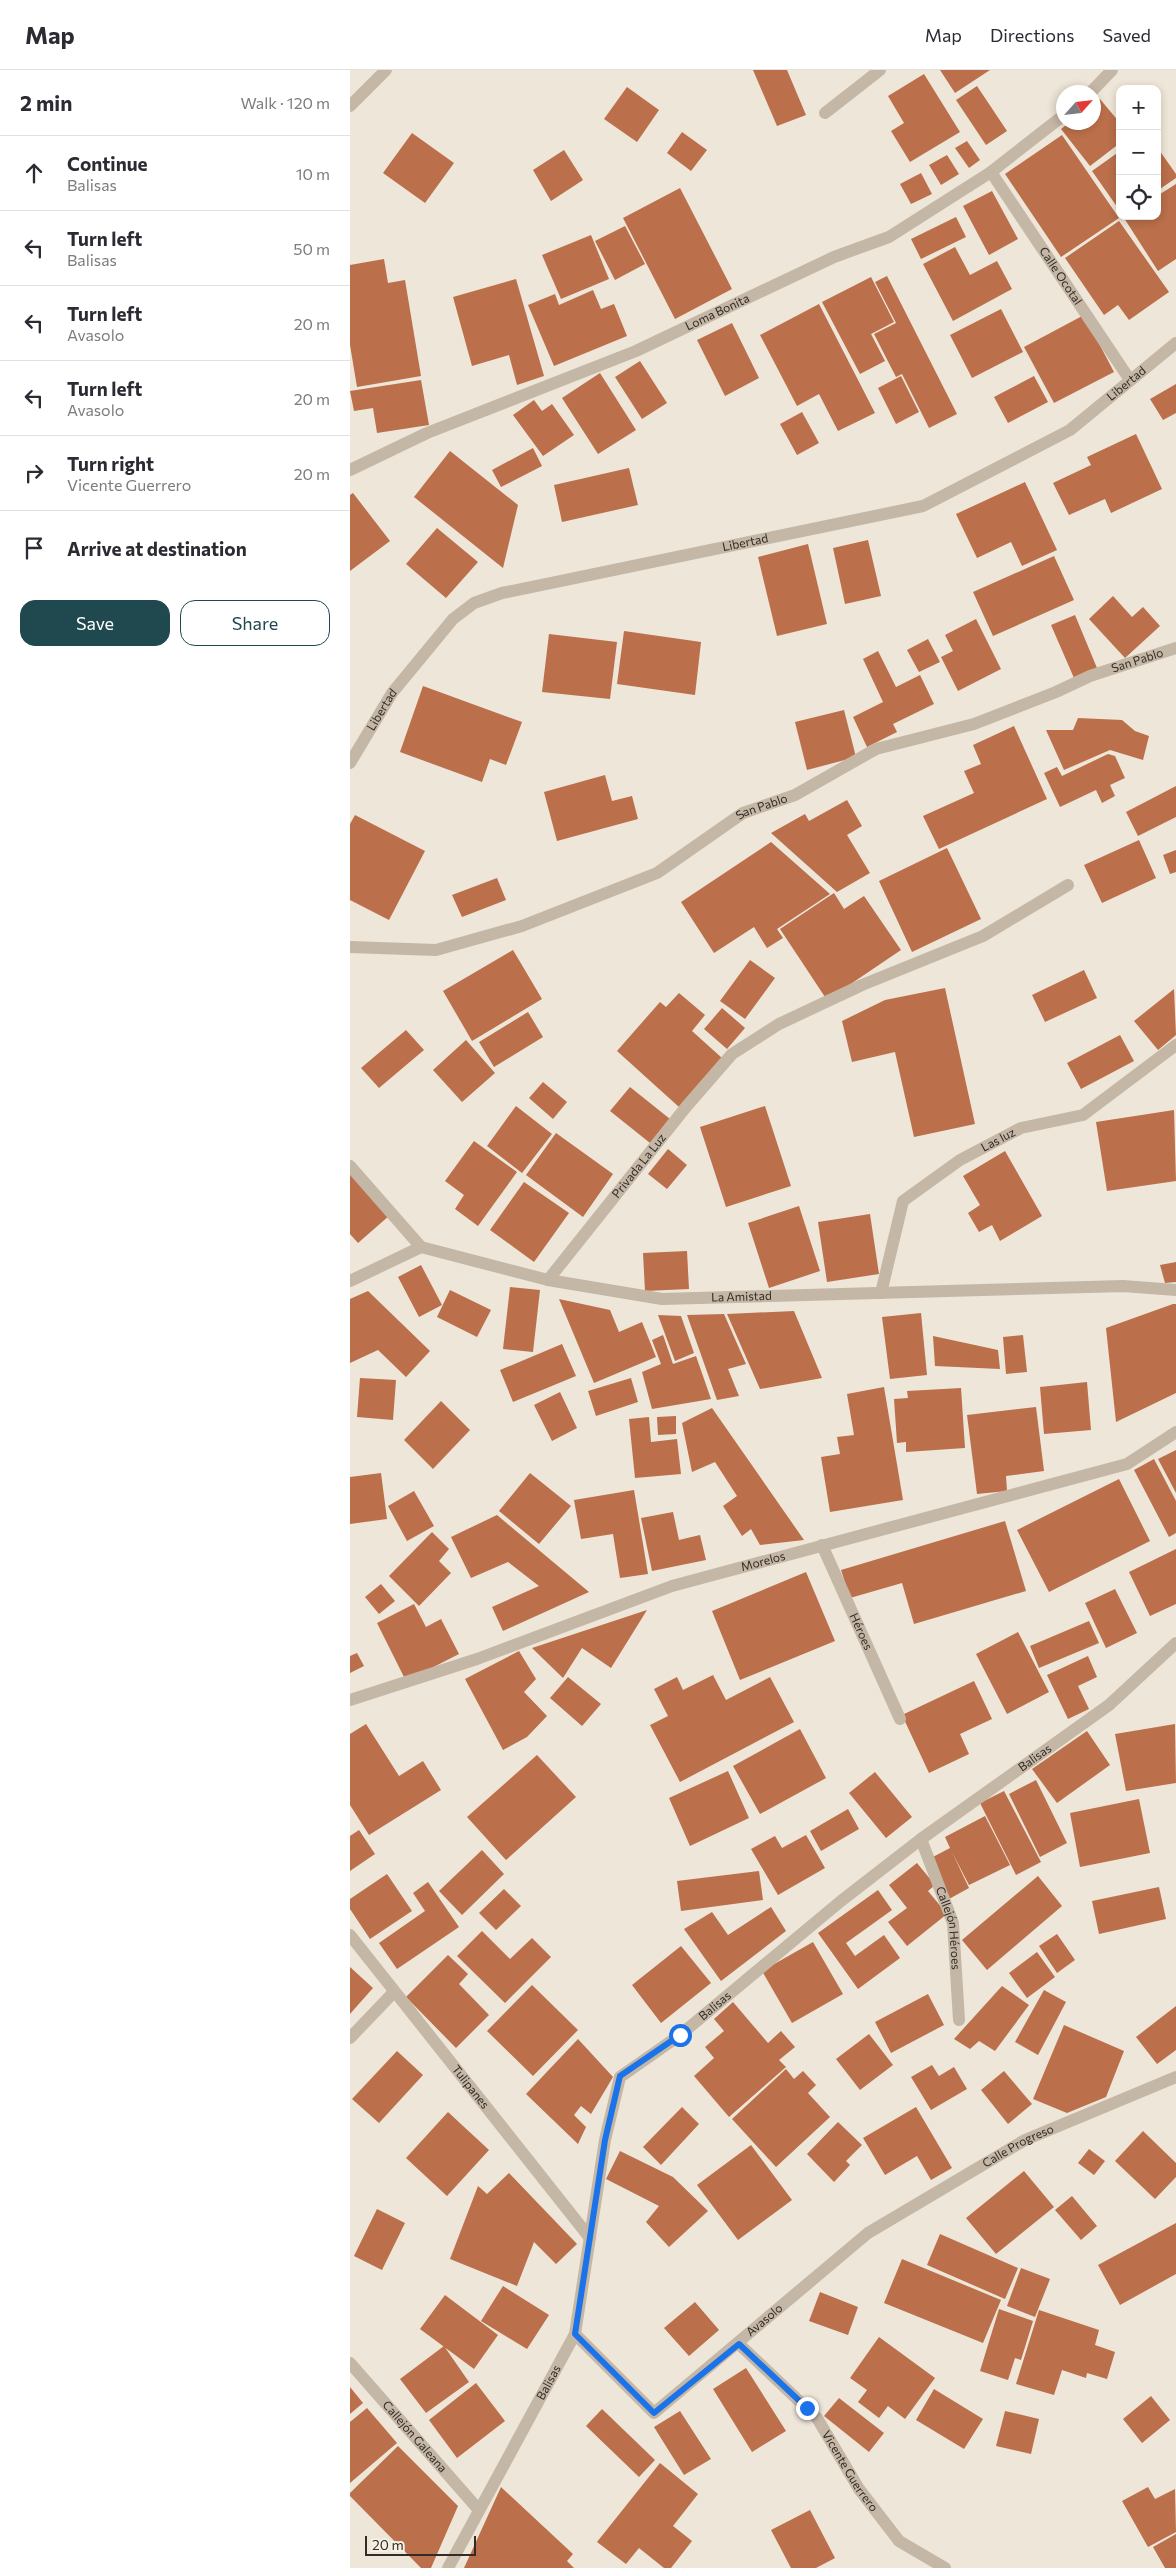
<!DOCTYPE html>
<html lang="en">
<head>
<meta charset="utf-8">
<style>
	body { margin:0; font-family:Commissioner,sans-serif; background:#f2f2f3; color:#2b2b33 }
	.controls { position:absolute; right:15px; top:15px; display:grid; overflow:hidden; border-radius:10px; box-shadow:0 2px 8px #0003 }
	.controls button { width:45px; height:45px; display:grid; place-items:center; padding:0; border:0; border-bottom:1px solid #e1e1e2; background:#fff; color:#2b2b33; font:25px sans-serif }
	.compass { position:absolute; left:706px; top:15px; width:45px; height:45px; border-radius:50%; background:#fff; box-shadow:0 2px 8px #0003; rotate:63deg }
	.scale { position:absolute; left:15px; bottom:12px; width:111px; box-sizing:border-box; padding-left:5px; border:2px solid #322b26; border-top:0; font-size:14px; line-height:18px; white-space:nowrap; color:#322b26; -webkit-text-stroke:4px #f7f0e4; paint-order:stroke }
	.stop { position:absolute; width:15px; height:15px; margin:-11px; border:4px solid #1a73e8; border-radius:50%; background:#fff }
	.stop.end { background:#1a73e8; border-color:#fff; box-shadow:0 1px 5px #0008 }
	.list { margin:0; padding:0; list-style:none }
	h2 { display:flex; justify-content:space-between; align-items:center; height:65px; margin:0; padding:0 20px; font-size:21px }
	h2 small { font-size:16px; font-weight:400; color:#7c7c81 }
	.list li { display:grid; grid-template-columns:32px 1fr auto; gap:15px; align-items:center; box-sizing:border-box; height:75px; padding:0 20px; border-top:1px solid #e1e1e2 }
	.list b { display:block; font-size:19px; white-space:nowrap }
	.list p { margin:0; font-size:16px; white-space:nowrap; color:#7c7c81 }
	.list em { font-size:16px; font-style:normal; color:#7c7c81 }
	.actions { display:flex; gap:10px; padding:15px 20px }
	.actions a { flex:1; padding:11px 0; border:1px solid #1f484f; border-radius:15px; text-align:center; font-size:18px; color:#1f484f }
	.actions .main { background:#1f484f; color:#fff }
	.icon { flex:none; width:28px; height:28px; fill:none; stroke:currentColor; stroke-width:2; stroke-linecap:round; stroke-linejoin:round }
	.map { position:relative; flex:none; width:826px; height:2498px; overflow:hidden }
	header { display:flex; align-items:center; gap:30px; box-sizing:border-box; height:70px; padding:0 25px; background:#fff; border-bottom:1px solid #e1e1e2 }
	header strong { font-size:24px }
	nav { display:flex; gap:28px; margin-inline-start:auto; font-size:18px }
	main { display:flex }
	aside { flex:1; background:#fff }
	.map>svg:first-child { display:block }
</style>
</head>
<body>
<header>
<strong>Map</strong>
<nav><a>Map</a><a>Directions</a><a>Saved</a></nav>
</header>
<main>
<aside>
<h2>2 min<small>Walk · 120 m</small></h2>
<ul class="list">
<li><svg class="icon" aria-label="ahead" viewBox="0 0 24 24"><path d="M12 20V5M6 11l6-6 6 6"/></svg><div><b>Continue</b><p>Balisas</p></div><em>10 m</em></li>
<li><svg class="icon" aria-label="left" viewBox="0 0 24 24"><path d="M17 20v-9H6M10 6l-5 5 5 5"/></svg><div><b>Turn left</b><p>Balisas</p></div><em>50 m</em></li>
<li><svg class="icon" aria-label="left" viewBox="0 0 24 24"><path d="M17 20v-9H6M10 6l-5 5 5 5"/></svg><div><b>Turn left</b><p>Avasolo</p></div><em>20 m</em></li>
<li><svg class="icon" aria-label="left" viewBox="0 0 24 24"><path d="M17 20v-9H6M10 6l-5 5 5 5"/></svg><div><b>Turn left</b><p>Avasolo</p></div><em>20 m</em></li>
<li><svg class="icon" aria-label="right" viewBox="0 0 24 24"><path d="M7 20v-9h11M14 6l5 5-5 5"/></svg><div><b>Turn right</b><p>Vicente Guerrero</p></div><em>20 m</em></li>
<li><svg class="icon" aria-label="arrive" viewBox="0 0 24 24"><path d="M6 21V4h12l-3 4 3 4H6"/></svg><div><b>Arrive at destination</b></div></li>
</ul>
<div class="actions"><a class="main">Save</a><a>Share</a></div>
</aside>
<div class="map">
<svg width="826" height="2498" viewBox="0 0 826 2498">
	<rect width="100%" height="100%" fill="#eee6d8"/>
	<path fill="#bb6f4a" d="M403,0H437L456,45L427,56Z
		M590,0H640L605,23Z
		M574,4L610,62L560,92L541,61L554,53L538,26Z
		M627,16L657,61L636,75L606,30Z
		M277,17L309,40L287,72L254,49Z
		M750,29L770,53V73L740,96L711,59L720,52H744V34Z
		M332,62L357,80L341,101L317,83Z
		M62,63L104,93L75,133L33,103Z
		M712,65L769,148L711,187L655,104Z
		M617,71L630,90L619,98L605,78Z
		M807,77L826,104V108L807,121Z
		M214,80L233,110L201,131L183,100Z
		M770,81V141L742,101Z
		M597,85L609,104L591,115L579,95Z
		M571,103L582,124L561,134L550,114Z
		M826,114V189L808,201L774,148L777,146H807V126Z
		M330,118L382,219L325,249L273,148Z
		M642,121L668,169L639,185L613,136Z
		M606,147L616,167L571,189L561,169Z
		M769,151L819,222L779,250L768,235L754,245L715,188Z
		M275,156L295,194L265,210L245,171Z
		M241,165L259,209L211,229L192,185Z
		M605,177L620,205L647,191L662,219L603,251L573,194Z
		M34,189L38,213L55,210L71,306L7,317L0,275V195Z
		M537,206L607,344L579,358L552,304L546,307L524,264L546,253L525,212Z
		M521,207L544,252L521,264L535,291L510,304L472,232Z
		M166,209L194,306L167,315L159,285L122,296L103,227Z
		M243,220L251,239L264,234L277,266L204,296L178,235L205,224L209,235Z
		M469,234L525,343L488,361L469,324L447,336L410,265Z
		M651,239L673,282L622,308L600,265Z
		M734,245L764,302L704,333L674,277Z
		M382,253L409,308L375,326L347,270Z
		M290,291L317,333L292,349L265,307Z
		M250,303L286,360L248,384L212,328Z
		M551,306L569,342L546,354L528,318Z
		M684,306L698,332L658,353L644,327Z
		M71,310L79,355L27,363L23,338L4,341L0,321Z
		M826,314V343L813,350L800,329Z
		M184,330L192,341L202,334L224,365L193,386L163,345Z
		M452,342L469,373L447,385L430,354Z
		M786,364L812,419L761,443L755,429L719,445L703,413L741,395L737,387Z
		M183,378L192,396L151,417L142,400Z
		M100,381L168,435L153,498L64,427Z
		M279,398L288,435L212,452L204,415Z
		M675,412L707,480L672,496L661,472L627,488L606,444Z
		M3,423L40,471L0,501V425Z
		M87,458L128,492L96,528L56,494Z
		M518,470L531,526L495,534L483,478Z
		M458,474L477,554L427,566L408,487Z
		M704,486L724,530L643,566L623,522Z
		M763,526L782,547L793,537L810,556L775,588L739,549Z
		M725,545L747,598L724,608L701,555Z
		M626,549L651,599L608,621L591,587L603,581L595,565Z
		M274,561L351,572L345,625L267,614Z
		M199,564L267,572L260,629L192,622Z
		M578,569L590,592L569,602L557,580Z
		M528,581L546,617L570,605L584,634L543,654L547,662L517,677L503,647L533,632L513,589Z
		M73,616L172,652L156,695L140,689L132,712L50,682Z
		M494,640L506,687L457,700L445,652Z
		M728,648L772,650L785,661L799,666L793,690L760,680L714,700L696,660H723Z
		M664,656L697,729L589,779L573,746L624,723L614,701L631,694L623,675Z
		M758,684L765,686L775,708L760,715L765,726L752,733L746,720L710,737L694,703L707,697L712,706Z
		M255,705L262,731L282,726L288,749L207,771L194,722Z
		M826,716V747L788,766L776,742Z
		M497,730L512,756L497,765L520,803L487,822L421,763L455,744L459,751Z
		M5,745L75,781L39,850L0,830V754Z
		M789,770L806,808L752,833L734,795Z
		M421,772L480,824L427,859L433,868L417,878L404,857L364,883L331,832Z
		M597,778L631,849L562,882L529,811Z
		M826,780V802L820,804L813,785Z
		M147,808L156,830L112,847L102,825Z
		M484,823L494,839L514,826L551,880L477,930L430,859Z
		M163,880L192,929L122,971L93,921Z
		M400,890L425,908L395,949L370,931Z
		M734,900L747,928L695,952L682,925Z
		M595,918L625,1054L564,1067L545,982L502,992L492,951L535,930Z
		M824,919L826,965L808,980L784,951Z
		M329,923L355,945L342,961L372,988L329,1037L267,981L310,932L316,937Z
		M372,938L395,958L377,979L354,959Z
		M178,942L193,967L144,997L129,972Z
		M56,960L74,980L29,1018L11,998Z
		M770,965L784,991L731,1019L717,993Z
		M116,970L145,1003L112,1032L83,1000Z
		M193,1012L217,1032L203,1049L179,1028Z
		M280,1017L320,1049L300,1073L260,1041Z
		M166,1036L202,1064L172,1103L137,1076Z
		M415,1036L441,1116L376,1137L350,1057Z
		M824,1040L826,1111L757,1121L746,1052Z
		M206,1063L263,1104L233,1147L176,1105Z
		M124,1071L167,1102L128,1156L105,1139L114,1125L95,1111Z
		M318,1079L337,1095L317,1119L298,1104Z
		M655,1081L692,1146L650,1171L642,1155L629,1162L618,1143L630,1135L613,1106Z
		M0,1101L40,1145L8,1173L0,1164Z
		M174,1112L219,1143L184,1192L140,1160Z
		M449,1136L470,1201L419,1218L398,1153Z
		M520,1144L529,1204L477,1212L468,1152Z
		M337,1181L339,1219L295,1221L293,1183Z
		M826,1192V1212L815,1213L810,1195Z
		M71,1195L92,1235L69,1247L48,1207Z
		M160,1217L190,1220L183,1282L153,1279Z
		M100,1220L141,1240L127,1267L87,1247Z
		M18,1221L80,1281L56,1307L28,1280L0,1293V1229Z
		M209,1229L260,1240L269,1262L292,1252L306,1287L244,1313Z
		M823,1234H826V1323L766,1352L756,1258Z
		M444,1241L472,1308L410,1319L377,1244Z
		M571,1243L577,1305L540,1309L532,1247Z
		M374,1244L396,1294L378,1299L389,1326L367,1330L337,1245Z
		M308,1245L331,1246L344,1283L325,1291Z
		M313,1265L323,1294L346,1286L361,1329L302,1339L292,1302L311,1294L302,1270Z
		M673,1265L677,1302L656,1304L653,1267Z
		M583,1266L648,1280L650,1299L585,1296Z
		M212,1274L226,1306L163,1332L150,1300Z
		M10,1308L46,1310L43,1350L7,1347Z
		M281,1308L288,1332L246,1346L238,1321Z
		M737,1312L741,1360L694,1364L690,1317Z
		M534,1317L553,1430L480,1442L471,1387L490,1384L487,1367L504,1365L497,1324Z
		M611,1318L615,1378L556,1382V1372L547,1373L544,1329L558,1328L557,1321Z
		M210,1322L227,1358L202,1371L184,1335Z
		M91,1331L120,1360L83,1399L54,1370Z
		M686,1337L694,1401L656,1406L657,1421L627,1424L617,1345Z
		M362,1338L454,1470L410,1475L401,1459L392,1466L373,1436L387,1426L365,1392L342,1402L332,1353Z
		M326,1346V1364L308,1365L307,1347Z
		M299,1347L301,1372L327,1369L331,1404L285,1408L279,1349Z
		M826,1380V1423L808,1389Z
		M804,1389L826,1431V1463L819,1467L784,1400Z
		M31,1403L37,1449L0,1454V1407Z
		M180,1403L221,1436L189,1474L149,1441Z
		M769,1409L800,1471L699,1522L667,1460Z
		M284,1420L298,1504L270,1508L263,1464L231,1469L224,1430Z
		M64,1421L84,1456L57,1471L38,1436Z
		M323,1442L329,1470L350,1465L356,1490L302,1501L291,1448Z
		M147,1445L239,1522L153,1561L142,1537L189,1516L158,1492L121,1508L101,1467Z
		M655,1451L676,1521L564,1554L552,1513L500,1528L491,1500Z
		M82,1462L99,1479L89,1491L101,1503L69,1536L39,1506Z
		M826,1479V1534L800,1546L779,1502Z
		M456,1502L485,1571L390,1610L362,1541Z
		M31,1514L45,1531L29,1544L15,1527Z
		M765,1519L787,1563L756,1578L735,1533Z
		M64,1534L76,1557L91,1549L109,1584L56,1611L27,1553Z
		M297,1540L261,1598L232,1578L213,1608L182,1578Z
		M739,1551L749,1573L689,1598L680,1576Z
		M668,1562L699,1622L657,1644L626,1584Z
		M169,1581L186,1609L174,1622L197,1646L177,1667L153,1680L115,1609Z
		M7,1583L14,1596L0,1603V1586Z
		M738,1586L747,1607L728,1616L739,1639L718,1649L697,1605Z
		M363,1605L376,1630L420,1607L444,1652L330,1712L300,1655L318,1646L304,1619L327,1607L333,1620Z
		M218,1607L251,1634L232,1656L200,1628Z
		M624,1611L642,1649L610,1664L619,1684L579,1703L552,1645Z
		M16,1654L49,1706L73,1691L91,1720L19,1765L0,1735V1664Z
		M825,1654L826,1713L776,1721L765,1664Z
		M450,1659L476,1708L410,1744L383,1696Z
		M737,1661L760,1695L707,1733L682,1699Z
		M187,1685L226,1727L156,1790L117,1747Z
		M378,1701L399,1748L340,1776L319,1728Z
		M525,1702L562,1747L536,1768L499,1723Z
		M686,1710L717,1773L690,1787L659,1724Z
		M654,1721L691,1792L666,1805L630,1733Z
		M789,1729L800,1783L730,1797L720,1743Z
		M498,1739L509,1759L471,1781L460,1761Z
		M635,1746L660,1795L619,1815L602,1782L619,1818L599,1829L579,1789L600,1778L595,1767Z
		M9,1760L25,1784L0,1801V1766Z
		M456,1765L475,1798L428,1825L401,1779L425,1766L432,1778Z
		M132,1780L154,1804L112,1845L89,1821Z
		M567,1793L585,1815L578,1821L597,1844L557,1876L538,1852L557,1838L539,1815Z
		M409,1801L413,1830L331,1841L327,1811Z
		M37,1804L62,1841L20,1869L0,1839V1829Z
		M688,1806L712,1836L637,1900L612,1870Z
		M78,1812L109,1857L47,1899L29,1873L75,1841L63,1823Z
		M809,1817L816,1849L749,1864L742,1831Z
		M154,1819L171,1836L146,1860L129,1843Z
		M528,1820L542,1840L496,1873L505,1886L534,1865L550,1888L508,1919L468,1863Z
		M421,1837L436,1861L371,1911L334,1859L362,1842L378,1865Z
		M132,1861L160,1889L182,1868L201,1887L155,1933L107,1886Z
		M707,1864L725,1890L707,1903L689,1876Z
		M463,1872L493,1924L442,1953L412,1901Z
		M331,1876L361,1913L311,1953L282,1915Z
		M687,1882L705,1907L677,1928L659,1903Z
		M98,1885L118,1904L109,1914L139,1945L106,1978L56,1927Z
		M0,1897L23,1918L0,1944Z
		M182,1915L228,1960L183,2006L137,1961Z
		M652,1916L679,1935L645,1981L629,1971L620,1979L604,1969Z
		M694,1920L716,1932L688,1985L665,1972Z
		M578,1924L594,1955L541,1983L525,1952Z
		M383,1932L418,1973L431,1961L445,1977L429,1990L436,1997L379,2047L344,2006L364,1988L355,1977L374,1961L364,1949Z
		M826,1936V1980L807,1994L786,1967Z
		M714,1955L774,1981L756,2027L717,2043L683,2029Z
		M519,1964L543,1995L510,2020L486,1989Z
		M228,1969L263,2007L241,2044L231,2036L224,2045L236,2057L228,2074L176,2024Z
		M47,1981L73,2005L29,2053L2,2029Z
		M582,1995L589,2006L604,1997L617,2019L581,2040L561,2007Z
		M436,1999L444,2009L453,2001L466,2015L458,2023L480,2047L426,2097L382,2049Z
		M654,2001L682,2034L658,2054L631,2020Z
		M332,2037L349,2054L311,2095L293,2077Z
		M566,2037L602,2098L581,2110L567,2086L535,2105L513,2068Z
		M98,2042L139,2080L97,2126L56,2088Z
		M488,2052L512,2075L496,2091L500,2095L484,2112L457,2084Z
		M793,2061L826,2093V2107L805,2129L765,2091Z
		M401,2075L442,2130L388,2170L347,2115Z
		M739,2079L755,2091L744,2105L728,2093Z
		M270,2081L323,2107L358,2141L319,2177L296,2152L309,2136L256,2109Z
		M674,2101L704,2137L646,2184L616,2148Z
		M159,2103L227,2174L206,2194L184,2172L167,2216L100,2189L128,2116L137,2124Z
		M722,2126L747,2156L731,2170L705,2140Z
		M27,2139L55,2153L32,2200L4,2186Z
		M826,2153V2204L770,2235L748,2195Z
		M590,2164L668,2198L655,2229L577,2195Z
		M552,2189L651,2230L633,2273L534,2233Z
		M671,2198L700,2209L685,2247L657,2236Z
		M153,2216L199,2245L177,2279L131,2251Z
		M470,2222L508,2237L498,2265L459,2251Z
		M95,2225L148,2265L124,2299L70,2259Z
		M345,2232L369,2260L339,2286L314,2258Z
		M649,2239L683,2251L671,2290L665,2288L658,2310L630,2301Z
		M689,2240L749,2260L745,2275L765,2282L757,2309L737,2303L736,2308L712,2300L704,2325L666,2314Z
		M529,2267L585,2308L555,2349L538,2336L529,2348L508,2332L517,2320L500,2308Z
		M94,2276L119,2312L76,2343L50,2309Z
		M396,2298L436,2361L402,2382L363,2319Z
		M126,2313L155,2351L107,2388L79,2350Z
		M0,2317L13,2333L0,2344Z
		M584,2319L633,2349L614,2379L566,2350Z
		M801,2326L820,2350L792,2373L773,2349Z
		M489,2328L534,2363L519,2382L474,2346Z
		M17,2338L47,2373L0,2413V2352Z
		M252,2339L305,2390L289,2407L236,2356Z
		M330,2341L361,2389L334,2405L304,2357Z
		M655,2341L689,2349L681,2384L646,2376Z
		M48,2376L108,2436L81,2498H71L0,2426V2423Z
		M310,2393L348,2424L323,2456L342,2471L321,2498H314L289,2478L276,2494L247,2472Z
		M151,2417L223,2484L217,2491L224,2498H114Z
		M798,2417L805,2429L825,2419L826,2462L798,2477L772,2431Z
		M460,2440L485,2488L466,2498H441L421,2460Z
		M826,2464V2498H815L803,2477Z"/>
	<g fill="none" stroke-linecap="round" stroke-linejoin="round">
		<g stroke="#c5b7a6" stroke-width="12">
			<path d="M741,22L762,0"/>
			<path d="M0,36L36,0"/>
			<path d="M475,43L530,0"/>
			<path id="s1" d="M641,102L780,310"/>
			<path id="s2" d="M0,400L77,363L286,281L484,187L539,167L641,102L714,45"/>
			<path id="s3" d="M0,693L42,623L103,549L124,533L152,523L573,436L720,360L826,273"/>
			<path id="s4" d="M0,877L86,880L172,856L307,803L393,743L445,725L526,679L624,654L706,622L740,606L826,578"/>
			<path id="s5" d="M0,1096L71,1177L198,1210L312,1229L773,1216L826,1220"/>
			<path id="s6" d="M198,1210L336,1037L382,984L429,954L512,915L633,866L718,815"/>
			<path d="M0,1211L71,1177"/>
			<path id="s7" d="M531,1223L553,1131L610,1090L671,1058L733,1045L826,975"/>
			<path id="s8" d="M472,1475L550,1649"/>
			<path id="s9" d="M0,1630L127,1589L322,1516L777,1394L826,1362"/>
			<path id="s10" d="M571,1769L603,1853L609,1950"/>
			<path id="s11" d="M0,1865L240,2168"/>
			<path d="M0,1968L44,1922"/>
			<path id="s12" d="M225,2264L304,2343L518,2163L675,2070L826,2007"/>
			<path id="s13" d="M389,2274L467,2348L509,2419L549,2471L595,2498"/>
			<path id="s14" d="M0,2293L128,2439"/>
			<path id="s15" d="M98,2498L225,2264L255,2070L270,2007L330,1965L491,1831L571,1769L759,1635L826,1573"/>
		</g>
	</g>
	<g fill="none" stroke-linecap="round" stroke-linejoin="round">
		<path stroke="#1a73e8" stroke-width="6" d="M330,1965L270,2006L255,2070L225,2264L304,2343L389,2274L457,2338"/>
	</g>
	<g text-anchor="middle" stroke-width="5" stroke-linejoin="round" paint-order="stroke">
		<g font-size="12" fill="#322b26" stroke="#f7f0e4">
			<text dy="4" stroke="none"><textPath href="#s1" startOffset="125">Calle Ocotal</textPath></text>
			<text dy="4" stroke="none"><textPath href="#s2" startOffset="400">Loma Bonita</textPath></text>
			<text dy="4" stroke="none"><textPath href="#s3" startOffset="902">Libertad</textPath></text>
			<text dy="4" stroke="none"><textPath href="#s3" startOffset="482">Libertad</textPath></text>
			<text dy="4" stroke="none"><textPath href="#s4" startOffset="850">San Pablo</textPath></text>
			<text dy="4" stroke="none"><textPath href="#s3" startOffset="62">Libertad</textPath></text>
			<text dy="4" stroke="none"><textPath href="#s4" startOffset="445">San Pablo</textPath></text>
			<text dy="4" stroke="none"><textPath href="#s7" startOffset="208">Las luz</textPath></text>
			<text dy="4" stroke="none"><textPath href="#s6" startOffset="146">Privada La Luz</textPath></text>
			<text dy="4" stroke="none"><textPath href="#s5" startOffset="434">La Amistad</textPath></text>
			<text dy="4" stroke="none"><textPath href="#s9" startOffset="436">Morelos</textPath></text>
			<text dy="4" stroke="none"><textPath href="#s8" startOffset="95">Héroes</textPath></text>
			<text dy="4" stroke="none"><textPath href="#s15" startOffset="1051">Balisas</textPath></text>
			<text dy="4" stroke="none"><textPath href="#s10" startOffset="94">Callejón Héroes</textPath></text>
			<text dy="4" stroke="none"><textPath href="#s15" startOffset="646">Balisas</textPath></text>
			<text dy="4" stroke="none"><textPath href="#s11" startOffset="194">Tulipanes</textPath></text>
			<text dy="4" stroke="none"><textPath href="#s12" startOffset="565">Calle Progreso</textPath></text>
			<text dy="4" stroke="none"><textPath href="#s12" startOffset="256">Avasolo</textPath></text>
			<text dy="4" stroke="none"><textPath href="#s15" startOffset="211">Balisas</textPath></text>
			<text dy="4" stroke="none"><textPath href="#s14" startOffset="98">Callejón Galeana</textPath></text>
			<text dy="4" stroke="none"><textPath href="#s13" startOffset="170">Vicente Guerrero</textPath></text>
		</g>
	</g>
</svg>
<div class="controls">
<button>+</button>
<button>−</button>
<button><svg class="icon" aria-label="locate" viewBox="0 0 24 24"><circle cx="12" cy="12" r="6"/><path d="M12 2v4M12 18v4M2 12h4M18 12h4"/></svg></button>
</div>
<svg class="compass" viewBox="-18 -18 36 36"><path d="M0-13l5 13h-10z" fill="#e53935"/><path d="M0 13l5-13h-10z" fill="#7c7c81"/></svg>
<div class="scale">20 m</div>
<div class="stop" style="left:330px;top:1965px"></div>
<div class="stop end" style="left:457px;top:2338px"></div>
</div>
</main>
</body>
</html>
